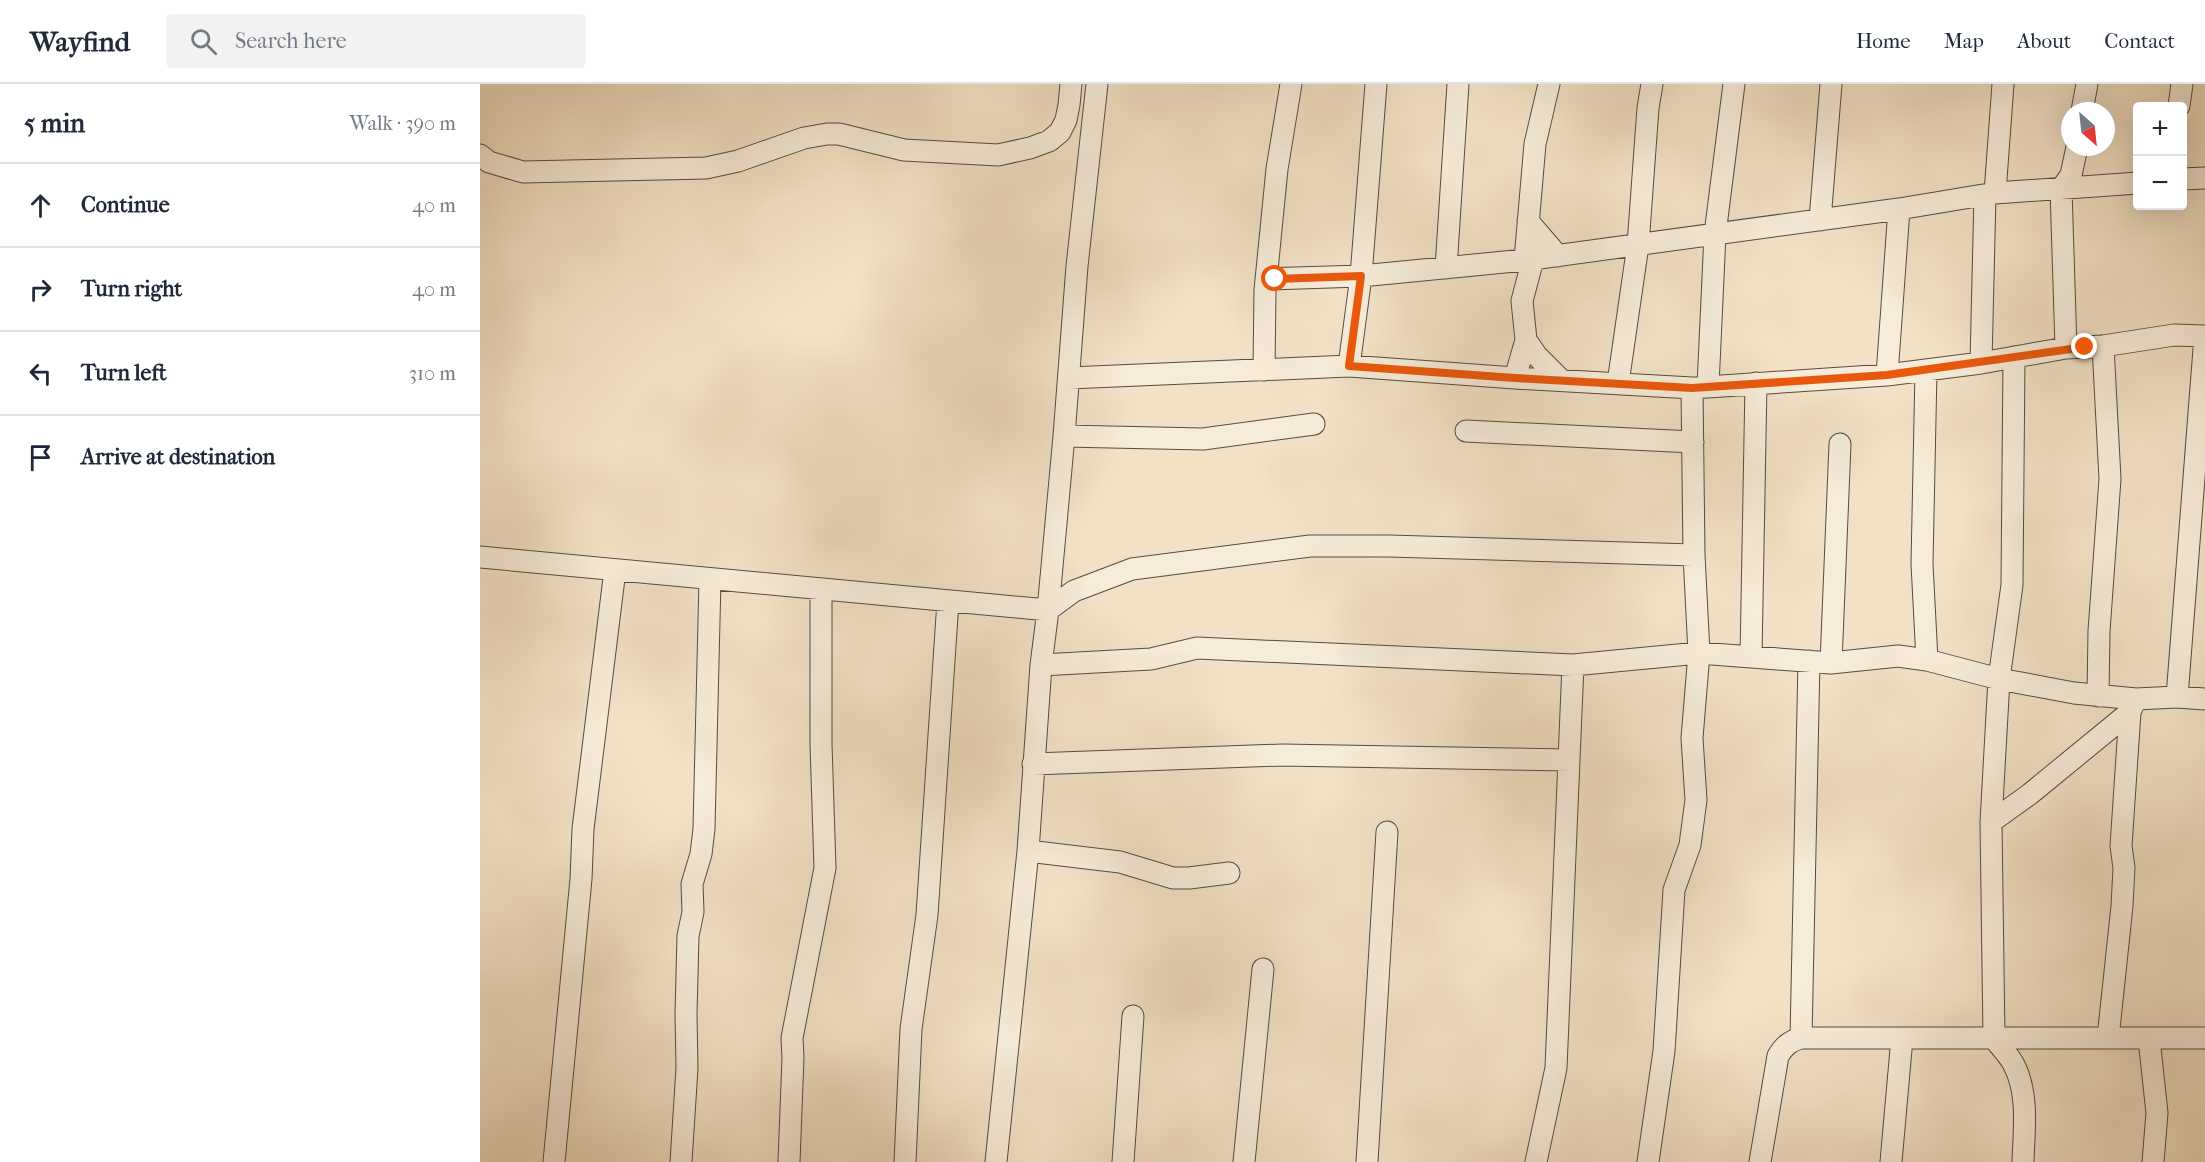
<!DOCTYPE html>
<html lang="en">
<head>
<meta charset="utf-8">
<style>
	body { margin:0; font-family:"IM FELL French Canon",serif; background:#f2f2f3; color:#1f2937 }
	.controls { position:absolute; right:18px; top:18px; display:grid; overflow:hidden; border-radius:6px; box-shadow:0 6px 24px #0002 }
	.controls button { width:54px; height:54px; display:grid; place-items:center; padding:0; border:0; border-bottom:2px solid #e0e1e3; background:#fff; color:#1f2937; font:30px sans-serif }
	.compass { position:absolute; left:1581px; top:18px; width:54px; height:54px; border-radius:50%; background:#fff; box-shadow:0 6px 24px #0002; rotate:153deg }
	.stop { position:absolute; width:18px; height:18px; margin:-14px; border:4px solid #ea580c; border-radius:50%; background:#fff }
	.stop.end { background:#ea580c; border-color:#fff; box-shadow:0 2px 6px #0008 }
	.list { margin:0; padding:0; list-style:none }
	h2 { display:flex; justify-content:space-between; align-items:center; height:78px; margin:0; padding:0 24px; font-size:26px }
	h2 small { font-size:20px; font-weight:400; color:#747a83 }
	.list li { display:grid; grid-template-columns:39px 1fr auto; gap:18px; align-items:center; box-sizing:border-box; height:84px; padding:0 24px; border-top:2px solid #e0e1e3 }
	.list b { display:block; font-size:22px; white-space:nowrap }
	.list em { font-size:20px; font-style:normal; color:#747a83 }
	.icon { flex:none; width:33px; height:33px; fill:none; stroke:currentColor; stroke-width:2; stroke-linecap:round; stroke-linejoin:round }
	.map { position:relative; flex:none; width:1725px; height:1078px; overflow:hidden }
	header { display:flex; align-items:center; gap:36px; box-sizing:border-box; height:84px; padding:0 30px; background:#fff; border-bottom:2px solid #e0e1e3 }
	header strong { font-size:28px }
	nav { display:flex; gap:33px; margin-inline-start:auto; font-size:21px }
	.search { width:420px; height:54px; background:#f2f2f3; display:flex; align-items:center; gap:15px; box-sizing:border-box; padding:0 21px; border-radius:6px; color:#747a83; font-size:22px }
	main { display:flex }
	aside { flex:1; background:#fff }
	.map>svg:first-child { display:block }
</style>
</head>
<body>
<header>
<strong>Wayfind</strong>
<div class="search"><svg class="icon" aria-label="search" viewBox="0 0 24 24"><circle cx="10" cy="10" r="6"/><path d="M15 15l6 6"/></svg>Search here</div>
<nav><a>Home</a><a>Map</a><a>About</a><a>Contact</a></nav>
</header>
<main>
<aside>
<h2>5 min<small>Walk · 390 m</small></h2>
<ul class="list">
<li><svg class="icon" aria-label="ahead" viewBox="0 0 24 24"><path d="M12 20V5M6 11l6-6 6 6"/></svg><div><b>Continue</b></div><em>40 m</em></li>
<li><svg class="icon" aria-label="right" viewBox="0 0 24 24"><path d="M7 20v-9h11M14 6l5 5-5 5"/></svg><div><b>Turn right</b></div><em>40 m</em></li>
<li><svg class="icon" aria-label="left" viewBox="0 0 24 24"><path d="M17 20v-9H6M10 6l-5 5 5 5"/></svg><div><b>Turn left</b></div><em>310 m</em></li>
<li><svg class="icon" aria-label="arrive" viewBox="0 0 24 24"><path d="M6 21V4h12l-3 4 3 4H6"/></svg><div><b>Arrive at destination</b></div></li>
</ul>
</aside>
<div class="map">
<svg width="1725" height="1078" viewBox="0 0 1725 1078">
	<rect width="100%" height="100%" fill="#f2e1c5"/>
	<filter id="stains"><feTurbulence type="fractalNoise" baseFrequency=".00333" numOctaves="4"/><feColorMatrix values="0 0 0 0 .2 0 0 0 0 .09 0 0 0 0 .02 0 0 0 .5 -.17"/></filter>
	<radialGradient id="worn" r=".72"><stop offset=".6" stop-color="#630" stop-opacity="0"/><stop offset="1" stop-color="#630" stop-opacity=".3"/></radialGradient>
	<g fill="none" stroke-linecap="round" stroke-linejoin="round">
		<defs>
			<path id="minor" d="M1699,22L1702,0
				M1602,27L1607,0
				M0,71L9,78L43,88L226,84L258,77L324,54L347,50H359L424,66L518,71L550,64L569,57L580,48L586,36L589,21L591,0
				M1702,95L1725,94
				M1515,109L1523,0
				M1340,136L1351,0
				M1048,137L1078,172
				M1045,176L1055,60L1069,0
				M966,184L978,0
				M786,195L881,192L1045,176L1419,125L1515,109L1658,99
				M1046,256L1057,272L1081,296
				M1586,264L1581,105L1591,91L1597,63
				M1534,273L1532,501L1519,595L1511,738L1514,954C1520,963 1529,971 1534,981C1549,1010 1544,1046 1543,1078
				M1501,279L1505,111
				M869,282L881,192L896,0
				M784,286L785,206L797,85L811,0
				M1446,286L1442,480L1447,576
				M1407,291L1419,125
				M589,294L869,282L1035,294L1212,304L1407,291L1501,279L1586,264L1623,262L1694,251L1725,252
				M1035,294L1046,256L1042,217L1053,175
				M1138,299L1158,161L1168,24L1172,0
				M1228,302L1235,150L1254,0
				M986,347L1213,358
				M584,352L723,355L834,340
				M0,473L568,526L594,507L652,485L830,462H909L1214,471
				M1271,573L1276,299
				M1351,579L1360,360
				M561,581L671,575L717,564L1093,581L1219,569L1351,579L1418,572L1447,576L1519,595L1594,609L1656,615L1697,613L1725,615
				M1618,612L1619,547L1630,395L1623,262
				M1697,613L1725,252
				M553,680L802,671L1089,676
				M1511,738L1550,710L1650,628
				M548,767L640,778L693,794H709L749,789
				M1321,954L1329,577
				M1628,954L1642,822L1644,784L1641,762L1650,628L1656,615
				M1671,954L1670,964L1677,1029L1673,1078
				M74,1078L101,795L103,745L135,486
				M201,1078L207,984L206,930L208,852L213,828L212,800L221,770L224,745L230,495
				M309,1078L313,974L312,954L345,784L341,660V505
				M425,1078L431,945L447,831L468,517
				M516,1078L548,767L561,581L568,526L584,352L597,182L617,0
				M643,1078L653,932
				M764,1078L783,885
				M887,1078L907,748
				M1056,1078L1076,984L1093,581
				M1168,1078L1184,967L1194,806L1210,761L1216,716L1212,654L1219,569L1214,471L1212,304
				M1280,1078L1298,972C1304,962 1310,957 1321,954H1725
				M1411,1078L1422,954"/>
		</defs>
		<use href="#minor" stroke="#574b40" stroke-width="23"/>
		<use href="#minor" stroke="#f7ecd9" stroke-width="21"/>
	</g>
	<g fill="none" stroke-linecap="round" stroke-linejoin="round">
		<path stroke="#ea580c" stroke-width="8" d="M795,195L881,192L869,282L1035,294L1212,304L1407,291L1605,263"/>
	</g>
	<rect width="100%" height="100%" filter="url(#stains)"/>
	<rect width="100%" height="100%" fill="url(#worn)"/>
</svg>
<div class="controls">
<button>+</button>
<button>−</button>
</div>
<svg class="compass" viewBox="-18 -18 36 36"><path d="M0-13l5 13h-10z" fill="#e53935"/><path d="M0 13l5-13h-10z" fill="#747a83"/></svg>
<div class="stop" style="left:795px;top:195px"></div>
<div class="stop end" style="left:1605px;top:263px"></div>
</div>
</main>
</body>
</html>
